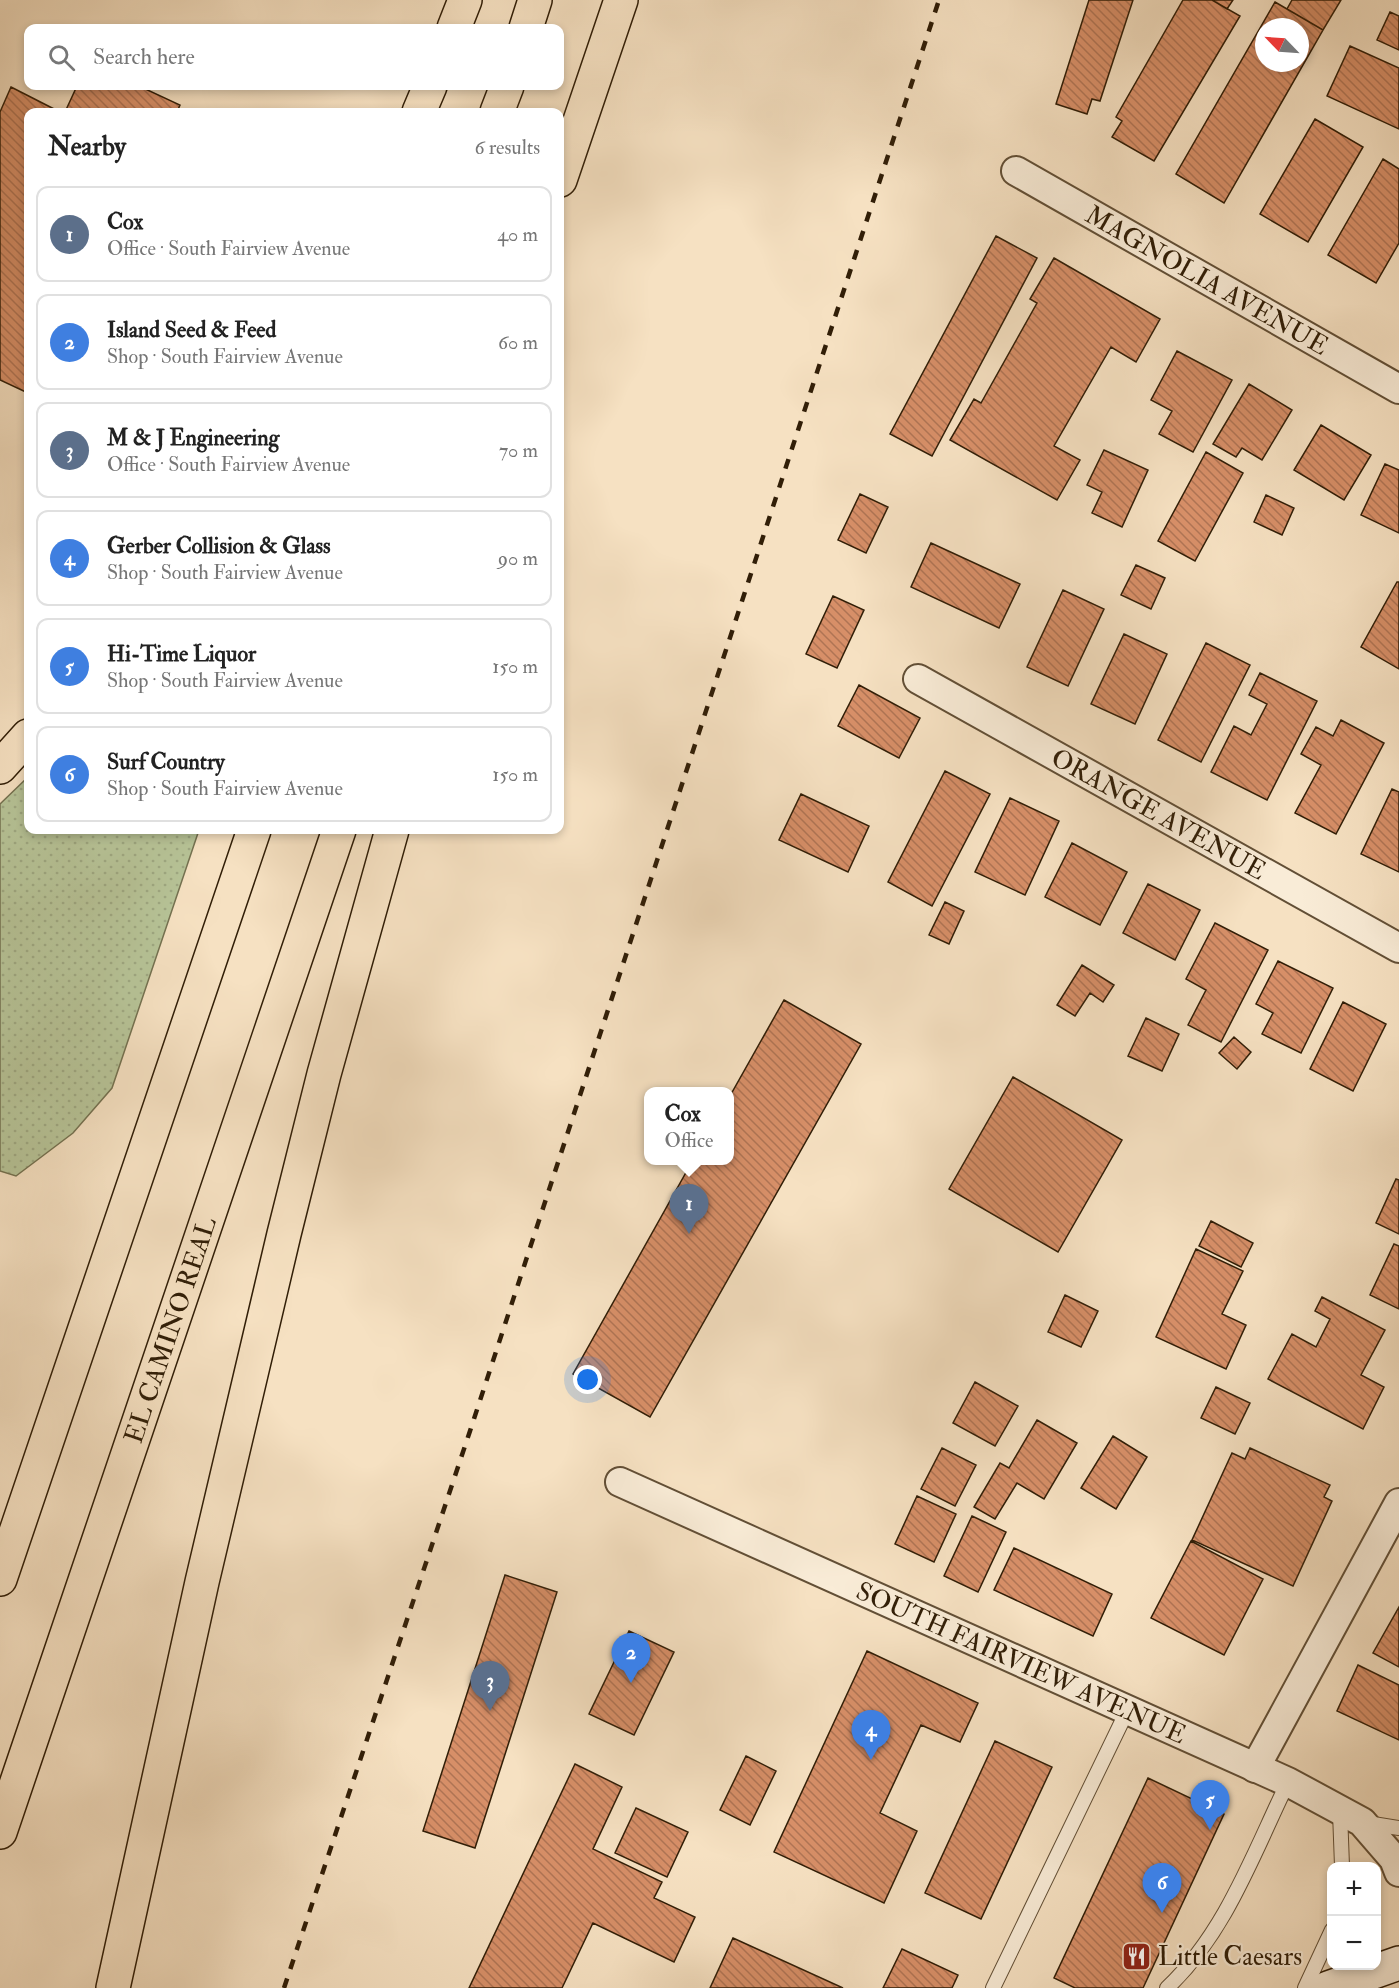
<!DOCTYPE html>
<html lang="en">
<head>
<meta charset="utf-8">
<style>
	body { margin:0; font-family:"IM FELL Double Pica",serif; background:#f2f2f2; color:#222 }
	.controls { position:absolute; right:18px; bottom:18px; display:grid; overflow:hidden; border-radius:12px; box-shadow:0 3px 9px #0003 }
	.controls button { width:54px; height:54px; display:grid; place-items:center; padding:0; border:0; border-bottom:2px solid #e0e0e0; background:#fff; color:#222; font:30px sans-serif }
	.compass { position:absolute; left:1255px; top:18px; width:54px; height:54px; border-radius:50%; background:#fff; box-shadow:0 3px 9px #0003; rotate:295deg }
	.you { position:absolute; left:588px; top:1380px; width:21px; height:21px; margin:-15px; border:4px solid #fff; border-radius:50%; background:#1a73e8; box-shadow:0 0 0 9px #1a73e833 }
	.badge { display:grid; place-items:center; width:39px; height:39px; border-radius:50%; background:#b45309; color:#fff; font-size:20px; font-weight:700 }
	.pin { position:absolute; translate:-50% -50px; filter:drop-shadow(0 2px 3px #0008) }
	.pin::after { content:''; position:absolute; top:32px; width:21px; height:18px; background:inherit; clip-path:polygon(0 0,100% 0,50% 100%) }
	.popup { position:absolute; left:644px; top:1087px; width:90px; height:78px; box-sizing:border-box; display:grid; place-content:center; border-radius:12px; background:#fff; filter:drop-shadow(0 2px 4px #0005); font-size:20px; white-space:nowrap; color:#767676 }
	.popup b { font-size:22px; color:#222 }
	.popup::after { content:''; position:absolute; left:50%; top:100%; margin-left:-12px; border:12px solid transparent; border-top-color:#fff }
	.list { margin:0; padding:0; list-style:none }
	h2 { display:flex; justify-content:space-between; align-items:center; height:78px; margin:0; padding:0 24px; font-size:26px }
	h2 small { font-size:20px; font-weight:400; color:#767676 }
	.list li { display:grid; grid-template-columns:39px 1fr auto; gap:18px; align-items:center; box-sizing:border-box; height:96px; margin:0 12px 12px; padding:0 12px; border:2px solid #e0e0e0; border-radius:12px }
	.list b { display:block; font-size:22px; white-space:nowrap }
	.list p { margin:0; font-size:20px; white-space:nowrap; color:#767676 }
	.list em { font-size:20px; font-style:normal; color:#767676 }
	.icon { flex:none; width:33px; height:33px; fill:none; stroke:currentColor; stroke-width:2; stroke-linecap:round; stroke-linejoin:round }
	.map { position:relative; flex:none; width:1399px; height:1988px; overflow:hidden }
	.search { position:absolute; background:#fff; box-shadow:0 3px 9px #0003; left:24px; top:24px; width:540px; height:66px; display:flex; align-items:center; gap:15px; box-sizing:border-box; padding:0 21px; border-radius:12px; color:#767676; font-size:22px }
	.panel { position:absolute; background:#fff; box-shadow:0 3px 9px #0003; left:24px; top:108px; width:540px; height:726px; border-radius:12px }
	.map>svg:first-child { display:block }
</style>
</head>
<body>
<div class="map">
<svg width="1399" height="1988" viewBox="0 0 1399 1988">
	<defs>
		<pattern id="grass-dots" width="8" height="8" patternUnits="userSpaceOnUse" patternTransform="scale(1.5)"><rect width="8" height="8" fill="#b7c498"/><path d="M2 2h.1M6 6h.1" fill="none" stroke="#9ea882" stroke-width="1.8" stroke-linecap="round"/></pattern>
		<pattern id="building-back-hatch" width="6" height="6" patternUnits="userSpaceOnUse" patternTransform="scale(1.5)"><rect width="6" height="6" fill="#d78f68"/><path d="M-1 5l2 2M0 0l6 6M5-1l2 2" fill="none" stroke="#af7454"/></pattern>
	</defs>
	<rect width="100%" height="100%" fill="#f6e1c2"/>
	<filter id="stains"><feTurbulence type="fractalNoise" baseFrequency=".00333" numOctaves="4"/><feColorMatrix values="0 0 0 0 .2 0 0 0 0 .09 0 0 0 0 .02 0 0 0 .5 -.17"/></filter>
	<radialGradient id="worn" r=".72"><stop offset=".6" stop-color="#630" stop-opacity="0"/><stop offset="1" stop-color="#630" stop-opacity=".3"/></radialGradient>
	<path fill="url(#grass-dots)" stroke="#747150" stroke-width="1.5" d="M28,777V830H199L112,1088L73,1133L16,1176L0,1171V804Z"/>
	<path fill="url(#building-back-hatch)" stroke="#311e07" stroke-width="1.5" fill-rule="evenodd" d="M1089,0H1133L1100,101L1092,99L1087,114L1056,104Z
		M1183,0H1212L1240,16L1154,161L1112,137L1122,121L1116,117Z
		M1212,0H1233L1227,9Z
		M1292,0H1341L1323,30L1287,9Z
		M1275,2L1323,30L1224,203L1176,174ZM1264,27H1300V63H1264Z
		M1390,12L1399,16V50L1377,40Z
		M1350,46L1399,68V129L1327,96Z
		M77,86H139L180,105L177,112H65Z
		M11,87L60,112H28V393L0,380V112Z
		M1315,119L1363,147L1308,242L1260,214Z
		M1383,159L1399,169V243L1376,283L1328,255Z
		M996,236L1037,258L932,456L890,434Z
		M1054,258L1160,319L1136,362L1111,347L1054,446L1080,460L1057,500L950,440L974,399L981,403L1037,303L1030,299Z
		M1177,351L1232,380L1193,452L1159,434L1172,411L1151,400Z
		M1249,384L1292,410L1262,460L1242,448L1236,457L1213,444Z
		M1321,425L1371,455L1344,500L1294,470Z
		M1104,450L1148,470L1122,527L1092,513L1102,492L1087,485Z
		M1206,452L1243,473L1195,561L1158,541Z
		M1385,464L1399,470V533L1361,515Z
		M860,494L888,507L866,553L838,540Z
		M1266,495L1294,508L1282,535L1254,522Z
		M931,543L1020,584L999,628L911,587Z
		M1136,565L1165,578L1151,609L1121,595Z
		M1397,582H1399V669L1361,647Z
		M1063,590L1104,609L1068,686L1027,667Z
		M833,596L864,610L837,668L806,654Z
		M1124,634L1167,654L1135,724L1091,704Z
		M1206,643L1250,665L1201,762L1158,740Z
		M1260,673L1317,701L1267,800L1211,772L1234,726L1251,735L1267,704L1249,695Z
		M859,685L920,718L899,758L838,726Z
		M1341,720L1384,743L1336,834L1295,813L1321,765L1301,754L1316,727L1333,736Z
		M945,771L990,794L932,906L888,882Z
		M1392,789L1399,792V872L1361,854Z
		M801,794L869,826L848,872L779,840Z
		M1010,798L1059,821L1025,895L975,872Z
		M1072,843L1127,872L1100,925L1045,897Z
		M1148,884L1200,910L1175,960L1123,933Z
		M945,902L964,911L949,944L929,935Z
		M1215,923L1268,950L1221,1042L1188,1025L1206,990L1186,979Z
		M1278,961L1333,988L1301,1053L1262,1034L1273,1013L1256,1004Z
		M1082,965L1114,985L1103,1002L1090,993L1075,1016L1057,1005Z
		M784,1000L861,1044L650,1417L573,1374L693,1160H730V1096Z
		M1343,1002L1386,1024L1353,1091L1310,1069Z
		M1146,1018L1179,1034L1162,1071L1128,1056Z
		M1234,1037L1251,1052L1237,1069L1219,1053Z
		M1013,1077L1122,1140L1058,1252L949,1189Z
		M1396,1179L1399,1180V1234L1376,1223Z
		M1211,1221L1253,1243L1241,1267L1199,1246Z
		M1394,1244L1399,1246V1309L1370,1295Z
		M1196,1249L1243,1271L1222,1314L1246,1325L1226,1369L1156,1337Z
		M1065,1295L1098,1311L1081,1347L1048,1332Z
		M1322,1297L1385,1330L1361,1375L1384,1387L1363,1429L1268,1379L1292,1334L1316,1347L1330,1319L1315,1311Z
		M975,1382L1018,1406L995,1446L953,1423Z
		M1216,1387L1250,1403L1235,1434L1201,1418Z
		M1037,1420L1077,1443L1044,1499L1017,1483L995,1519L974,1507L1000,1463L1009,1468Z
		M1113,1436L1147,1457L1116,1509L1081,1488Z
		M942,1448L976,1465L955,1506L921,1489Z
		M1250,1448L1330,1485L1324,1497L1332,1501L1293,1586L1192,1540L1232,1453L1245,1459Z
		M917,1496L956,1514L934,1562L895,1544Z
		M972,1516L1006,1532L978,1592L944,1576Z
		M1191,1541L1263,1579L1224,1655L1151,1618Z
		M1014,1548L1112,1594L1093,1636L994,1590Z
		M505,1575L557,1592L475,1848L423,1831Z
		M1399,1607V1667L1373,1653Z
		M629,1631L674,1652L634,1735L589,1714Z
		M867,1651L978,1703L960,1742L921,1725L880,1813L917,1831L884,1903L774,1852Z
		M1358,1665L1399,1685V1740L1337,1711Z
		M995,1741L1052,1767L981,1919L925,1893Z
		M746,1756L776,1771L750,1825L720,1810Z
		M575,1764L622,1787L593,1849L662,1882L654,1898L695,1917L674,1962L593,1923L562,1988H469Z
		M1148,1778L1224,1814L1143,1988H1075L1054,1978Z
		M636,1808L688,1832L667,1877L615,1853Z
		M733,1938L843,1988H710Z
		M902,1949L958,1975L952,1988H883Z"/>
	<g fill="none" stroke-linecap="round" stroke-linejoin="round">
		<defs>
			<path id="service" d="M1340,1812L1342,1866
				M1367,1823L1399,1828
				M993,1988L1128,1709
				M1167,1988C1226,1932 1253,1854 1288,1782
				M1305,1988L1332,1930"/>
			<g id="minor">
				<path id="s1" d="M1016,171L1399,389"/>
				<path id="s2" d="M918,679L1399,948"/>
				<path id="s3" d="M620,1482L1288,1782L1362,1822L1394,1859L1399,1872"/>
				<path d="M1255,1768L1399,1503"/>
			</g>
			<path id="secondary" d="M1328,1988L1399,1963"/>
			<g id="motorway">
				<path d="M454,28L465,0"/>
				<path d="M526,28L535,0"/>
				<path d="M419,112L430,86"/>
				<path d="M497,112L507,86"/>
				<path d="M560,180L621,0"/>
				<path d="M0,767L28,736"/>
				<path d="M0,1579L254,830"/>
				<path id="s4" d="M0,1832L339,830"/>
				<path d="M113,1988L202,1582L284,1234L324,1074L392,830"/>
			</g>
		</defs>
		<use href="#service" stroke="#624f36" stroke-width="16"/>
		<use href="#minor" stroke="#624f36" stroke-width="32"/>
		<use href="#secondary" stroke="#311e07" stroke-width="36"/>
		<use href="#motorway" stroke="#311e07" stroke-width="36"/>
		<use href="#service" stroke="#f9ecd7" stroke-width="14"/>
		<use href="#minor" stroke="#f9ecd7" stroke-width="28"/>
		<use href="#secondary" stroke="#f9ecd7" stroke-width="33"/>
		<use href="#motorway" stroke="#f6e1c2" stroke-width="33"/>
		<path stroke="#311e07" stroke-width="4.5" stroke-dasharray="10 10" stroke-linecap="butt" d="M284,1988L470,1431L939,0"/>
	</g>
	<defs>
		<symbol id="restaurant-square" viewBox="-11 -11 22 22"><rect x="-9" y="-9" width="18" height="18" rx="4" fill="#8f2418" stroke="#f9ecd7"/><path d="M-5-6h1v4h1v-4h1v4h1v-4h1v5L-1.5 .5V6h-2V.5L-5-1ZM5-6V6H3V1.5H1.5Q1.5-4 5-6Z" fill="#fff"/></symbol>
	</defs>
	<g fill-rule="evenodd">
		<use href="#restaurant-square" x="1120" y="1940" width="33" height="33"/>
	</g>
	<g text-anchor="middle" stroke-width="4.5" stroke-linejoin="round" paint-order="stroke">
		<g font-size="26" fill="#311e07" stroke="#f9ecd7">
			<text dy="9" stroke="none"><textPath href="#s1" startOffset="220">MAGNOLIA AVENUE</textPath></text>
			<text dy="9" stroke="none"><textPath href="#s2" startOffset="276">ORANGE AVENUE</textPath></text>
			<text dy="9" stroke="none"><textPath href="#s4" startOffset="530">EL CAMINO REAL</textPath></text>
			<text dy="9" stroke="none"><textPath href="#s3" startOffset="440">SOUTH FAIRVIEW AVENUE</textPath></text>
		</g>
		<g font-size="26" fill="#311e07" stroke="#f9ecd7" text-anchor="start">
			<text x="1158" y="1965">Little Caesars</text>
		</g>
	</g>
	<rect width="100%" height="100%" filter="url(#stains)"/>
	<rect width="100%" height="100%" fill="url(#worn)"/>
</svg>
<div class="controls">
<button>+</button>
<button>−</button>
</div>
<svg class="compass" viewBox="-18 -18 36 36"><path d="M0-13l5 13h-10z" fill="#e53935"/><path d="M0 13l5-13h-10z" fill="#767676"/></svg>
<div class="you"></div>
<div class="pin badge" style="left:689px;top:1234px;background:#5c6f8a">1</div>
<div class="popup"><b>Cox</b>Office</div>
<div class="pin badge" style="left:631px;top:1683px;background:#3f7fe0">2</div>
<div class="pin badge" style="left:490px;top:1711px;background:#5c6f8a">3</div>
<div class="pin badge" style="left:871px;top:1760px;background:#3f7fe0">4</div>
<div class="pin badge" style="left:1210px;top:1830px;background:#3f7fe0">5</div>
<div class="pin badge" style="left:1162px;top:1913px;background:#3f7fe0">6</div>
<div class="search"><svg class="icon" aria-label="search" viewBox="0 0 24 24"><circle cx="10" cy="10" r="6"/><path d="M15 15l6 6"/></svg>Search here</div>
<section class="panel">
<h2>Nearby<small>6 results</small></h2>
<ul class="list">
<li><span class="badge" style="background:#5c6f8a">1</span><div><b>Cox</b><p>Office · South Fairview Avenue</p></div><em>40 m</em></li>
<li><span class="badge" style="background:#3f7fe0">2</span><div><b>Island Seed &amp; Feed</b><p>Shop · South Fairview Avenue</p></div><em>60 m</em></li>
<li><span class="badge" style="background:#5c6f8a">3</span><div><b>M &amp; J Engineering</b><p>Office · South Fairview Avenue</p></div><em>70 m</em></li>
<li><span class="badge" style="background:#3f7fe0">4</span><div><b>Gerber Collision &amp; Glass</b><p>Shop · South Fairview Avenue</p></div><em>90 m</em></li>
<li><span class="badge" style="background:#3f7fe0">5</span><div><b>Hi-Time Liquor</b><p>Shop · South Fairview Avenue</p></div><em>150 m</em></li>
<li><span class="badge" style="background:#3f7fe0">6</span><div><b>Surf Country</b><p>Shop · South Fairview Avenue</p></div><em>150 m</em></li>
</ul>
</section>
</div>
</body>
</html>
